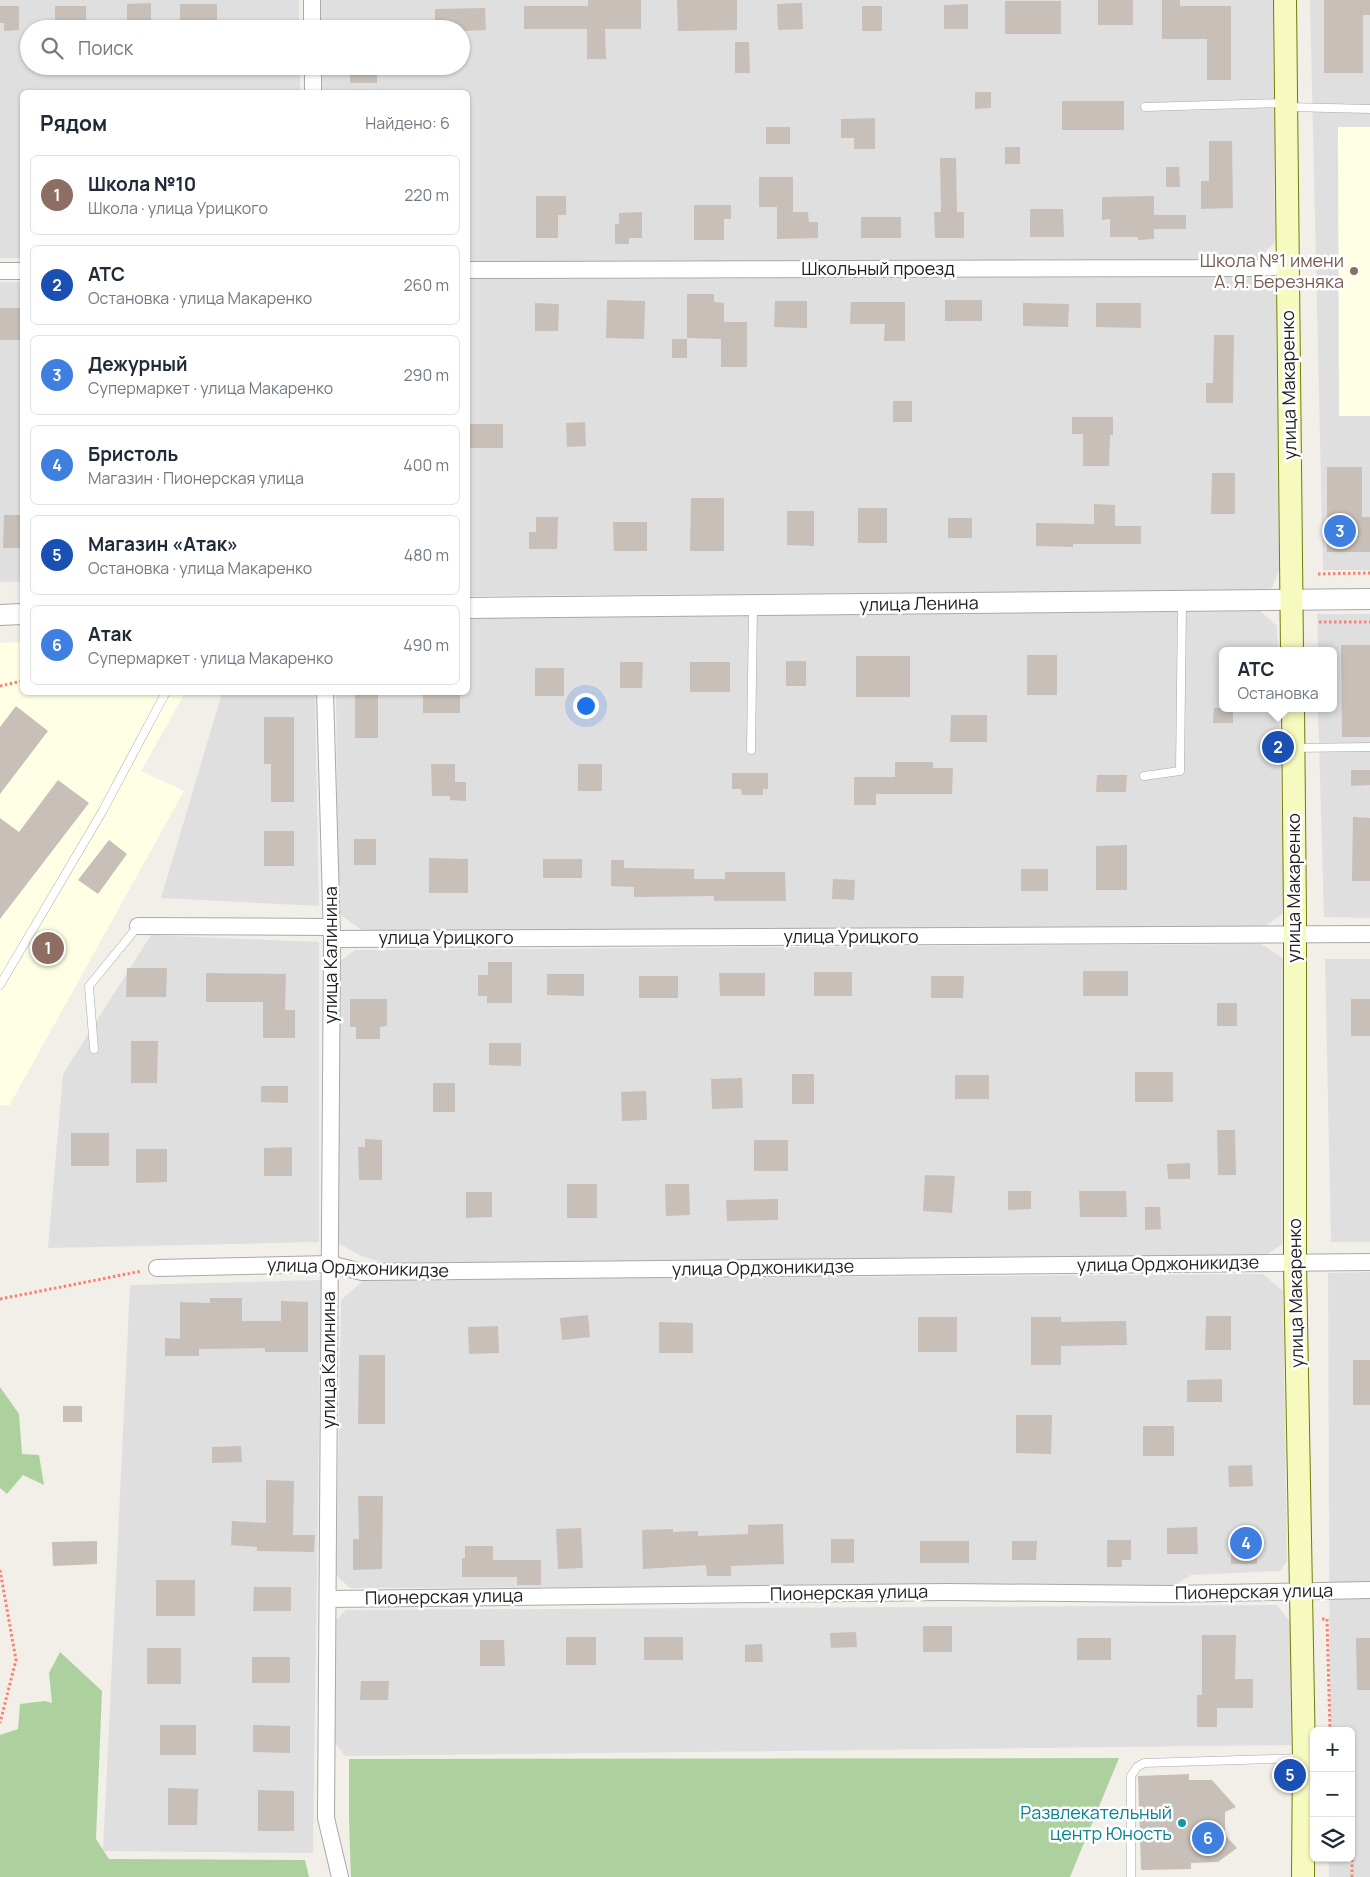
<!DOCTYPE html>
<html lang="ru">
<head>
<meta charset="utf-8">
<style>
	body { margin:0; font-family:Manrope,sans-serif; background:#f2f2f3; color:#1f2937 }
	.controls { position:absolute; right:15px; bottom:15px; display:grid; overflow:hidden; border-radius:8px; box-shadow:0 1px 4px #0004 }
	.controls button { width:45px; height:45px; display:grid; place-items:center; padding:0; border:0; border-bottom:1px solid #e0e1e3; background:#fff; color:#1f2937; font:25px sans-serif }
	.you { position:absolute; left:585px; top:705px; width:18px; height:18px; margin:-12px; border:4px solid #fff; border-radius:50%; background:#1a73e8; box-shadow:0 0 0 8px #1a73e833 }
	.badge { display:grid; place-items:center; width:32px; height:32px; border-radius:50%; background:#d40000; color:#fff; font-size:16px; font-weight:700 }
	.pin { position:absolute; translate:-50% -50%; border:2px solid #fff; box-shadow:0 1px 5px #0006 }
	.popup { position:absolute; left:1219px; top:647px; width:118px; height:65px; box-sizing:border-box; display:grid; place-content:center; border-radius:8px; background:#fff; filter:drop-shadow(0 1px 4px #0005); font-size:16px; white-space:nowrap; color:#747a83 }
	.popup b { font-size:19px; color:#1f2937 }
	.popup::after { content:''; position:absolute; left:50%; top:100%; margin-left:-10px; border:10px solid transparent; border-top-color:#fff }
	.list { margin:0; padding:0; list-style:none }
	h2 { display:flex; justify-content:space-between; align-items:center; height:65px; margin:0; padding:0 20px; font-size:21px }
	h2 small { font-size:16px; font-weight:400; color:#747a83 }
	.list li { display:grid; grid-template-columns:32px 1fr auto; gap:15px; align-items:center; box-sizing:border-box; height:80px; margin:0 10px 10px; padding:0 10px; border:1px solid #e0e1e3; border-radius:8px }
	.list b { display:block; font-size:19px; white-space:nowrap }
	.list p { margin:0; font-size:16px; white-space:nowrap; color:#747a83 }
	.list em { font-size:16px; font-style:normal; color:#747a83 }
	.icon { flex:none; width:28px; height:28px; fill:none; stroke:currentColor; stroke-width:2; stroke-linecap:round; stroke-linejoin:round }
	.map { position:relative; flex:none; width:1370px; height:1877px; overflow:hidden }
	.search { position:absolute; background:#fff; box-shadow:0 1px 4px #0004; left:20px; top:20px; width:450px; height:55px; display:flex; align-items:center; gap:12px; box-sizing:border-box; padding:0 18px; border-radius:28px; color:#747a83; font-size:19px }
	.panel { position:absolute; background:#fff; box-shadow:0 1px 4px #0004; left:20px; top:90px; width:450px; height:605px; border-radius:8px }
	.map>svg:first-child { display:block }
</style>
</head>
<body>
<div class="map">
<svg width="1370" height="1877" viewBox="0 0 1370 1877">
	<rect width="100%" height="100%" fill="#f2efe9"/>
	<path fill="#e0dfdf" d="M0,0H299V29H29V66H300V92H22V258H0Z
		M319,0H1273L1275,242L1258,259L468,264V92H321V66H461V29H320Z
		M1310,0H1370V570H1323Z
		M1260,277L1276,290L1279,570L1272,588L1258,590L468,596V279Z
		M0,282H22V582H0Z
		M1260,611L1277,626L1278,651H1223V708H1279L1284,913L1264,927L363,931L338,913L336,693L468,692V617Z
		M1317,614H1370V918L1324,917L1318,708H1333V651H1318Z
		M222,693H315L319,906L161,898Z
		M151,935L319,942V1242L48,1248L63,1074Z
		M1261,944L1283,958L1284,1243L1263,1257L386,1264L361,1256L338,1243L339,962L355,950Z
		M1325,959H1370V1242H1331Z
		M1370,1272V1877H1329V1858H1351V1731H1330L1328,1273Z
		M1263,1274L1283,1291L1287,1561L1280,1571L1191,1575L1174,1586L350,1588L336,1575L341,1300L364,1280Z
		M321,1280L313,1853L103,1851L130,1285Z
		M1277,1605L1291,1623V1745L345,1756L335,1743V1621L346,1610Z"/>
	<path fill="#ffffe5" d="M1338,127H1370V416H1339Z
		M22,642V692L185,693L141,771L184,791L9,1106L0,1105V643Z"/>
	<path fill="#add19e" d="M0,1387L19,1414L22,1454L39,1455L44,1485L23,1475L7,1494L0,1488Z
		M60,1652L102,1691L96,1839L109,1859L305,1860L309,1877H0V1735L18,1729L20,1704L45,1701L52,1703L49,1673Z
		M1119,1758L1070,1877H351L349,1819V1759Z"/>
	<path fill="#c7bfb8" d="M588,0H641V29H605L606,59H587V29H524V6H588Z
		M677,0H737V30L678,31Z
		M1098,0H1133V25H1098Z
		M1162,0H1180V6H1231V80H1207V39H1162Z
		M1324,0H1370V15H1363V73H1324Z
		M1005,1H1061V34H1005Z
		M151,3V29H127V4Z
		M802,3L803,29L778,30L777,4Z
		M180,4H217V29H180Z
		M968,4V29H944V5Z
		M0,6H19V30L4,31V23H0Z
		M55,6H86V29H55Z
		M862,6H882V31H862Z
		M485,8L486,30L461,31V29H435V9Z
		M735,42H749L750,73H735Z
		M350,66H377V83H350Z
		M975,92H991V108L975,109Z
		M1062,101H1124V130H1062Z
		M875,118V149H854V138H841V119Z
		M766,127H790V144H766Z
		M1209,141H1232L1233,208L1201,209V181H1209Z
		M1005,147H1020V164H1005Z
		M940,158H956L957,212H964V238H935L934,212H941Z
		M1166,167H1179L1180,187H1166Z
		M759,177H793V212H808L809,222H818V238L777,239V207H759Z
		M536,196H566V215H558V238H536Z
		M1154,196V215H1186V229H1154V239L1138,240V237H1110V219L1102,220V197Z
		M694,205H731V219H724V240H694Z
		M1030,209H1063L1064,237H1030Z
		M642,212V238H629V244H615V224H619V213Z
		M861,217H901V238H861Z
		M687,294H714V302L724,303V322H747V367H721V339L687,338Z
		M607,300L645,301L644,339L606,338Z
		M945,300H982V321H945Z
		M775,301H807V328L774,327Z
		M851,302H905V341H884L885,324H850Z
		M535,303L559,304L558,331H535Z
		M1023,303L1069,304L1068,327L1023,326Z
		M1096,303H1141V328L1096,327Z
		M0,308H22V340H0Z
		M1214,335H1234L1233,403H1206V383H1213Z
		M672,339H687V358H672Z
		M893,401H912V422H893Z
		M1072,417H1113V435H1110L1109,466H1083V434H1072Z
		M585,422L586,446L567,447L566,423Z
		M468,424H503V448H468Z
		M1327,467H1362V517H1370V552H1327Z
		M1212,473H1235V514H1211Z
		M691,498H724V551H690Z
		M1094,504L1115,505V526H1141V544H1073V547L1036,546V523L1094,524Z
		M858,508H887V543H858Z
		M787,511H814V546L787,545Z
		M4,515H22V548H3Z
		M536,517H558L557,549H529V532H536Z
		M948,518H972V538H948Z
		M613,522H647V551H614Z
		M1341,645H1370V737H1342Z
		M1027,655H1057V695H1027Z
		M856,656H910V697H856Z
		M786,661H806V686H786Z
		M620,662H643L642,688H620Z
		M690,662H730V692H690Z
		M535,668H564V696H535Z
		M355,692H378V738H355Z
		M423,692H460V713H423Z
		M16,706L48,731L0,794V727Z
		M1214,708H1233V723H1213Z
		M951,715H987V742H950Z
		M264,717H294V802H271V764H264Z
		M895,762H933V768H953L952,794H876V805H854V777H895Z
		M431,764H455V782H466V801L450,800V796H432Z
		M578,764H602V791H578Z
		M1351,770H1370V785L1351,786Z
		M732,773H768V789H763V795H742L741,789H732Z
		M1097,775H1127L1126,792H1096Z
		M58,780L89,803L0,919V818L19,832Z
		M1353,817L1370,818V881H1352Z
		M264,831H294V866H264Z
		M354,839H376V865H354Z
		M109,840L127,854L98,894L78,880Z
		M1127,845V890H1096V846Z
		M429,858L468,859V893H429Z
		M543,859H582V878H543Z
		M611,860H624V868L694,869V879H725V872H785L786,901H714V896L634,897V887L611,886Z
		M1021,869H1048V891H1021Z
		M833,879L855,880L854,900L832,899Z
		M488,962H512V1003H487V996H478V975H488Z
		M127,968H167L166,997H126Z
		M1083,971H1128V996H1083Z
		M814,972H852V996H814Z
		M206,973L286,974L285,1010H295V1038H263V1002H206Z
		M719,973H765V996H720Z
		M547,974H584V996L547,995Z
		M639,976H678V998H639Z
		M931,976H964L963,998H931Z
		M350,999H387V1026L380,1027V1039H356V1027H350Z
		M1351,999H1370V1036H1351Z
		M1217,1003H1237V1026H1217Z
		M131,1041H158L157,1083H131Z
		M489,1043H521V1066L489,1065Z
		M1135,1072H1173V1102H1135Z
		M792,1074H814V1104H792Z
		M955,1075H989V1099H955Z
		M742,1078L743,1108L712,1109L711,1079Z
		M433,1083H455V1112H433Z
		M261,1086H288V1103L261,1102Z
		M646,1091L647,1120L622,1121L621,1092Z
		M1217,1130H1235L1236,1175H1218Z
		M71,1133H109V1166H71Z
		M365,1139L382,1140V1180H359L358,1147H365Z
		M754,1140H788V1171H754Z
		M292,1147V1176H264V1148Z
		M136,1149H167V1182L136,1183Z
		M1190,1163V1179H1168L1167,1164Z
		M925,1175L955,1176L952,1213L923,1211Z
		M567,1184H597V1218H567Z
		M665,1184H689L690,1215L666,1216Z
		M1008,1191H1031V1209L1008,1210Z
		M1079,1191H1126L1127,1217H1080Z
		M466,1192H492V1217L466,1218Z
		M778,1199V1220L727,1221L726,1200Z
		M1145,1207H1160L1161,1229L1145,1230Z
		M210,1298H242V1321H281V1301L308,1302V1352H265V1348L199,1349V1356H165V1338L180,1339V1302L210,1303Z
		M588,1315L590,1337L562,1340L560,1318Z
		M1206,1316H1231V1350H1205Z
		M918,1317H957V1352H918Z
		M1031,1317H1061V1322L1126,1321L1127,1345L1061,1346V1365H1031Z
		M659,1322L693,1323V1353H659Z
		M498,1326L499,1353L469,1354L468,1327Z
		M359,1355H385V1424H358Z
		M1353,1360H1370V1405H1353Z
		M1222,1379V1402H1187V1380Z
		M63,1406H82V1422H63Z
		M1016,1415H1052L1051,1454L1016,1453Z
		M1143,1426H1174V1456H1143Z
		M241,1446L242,1462L212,1463V1447Z
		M1252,1465L1253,1486L1229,1487L1228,1466Z
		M266,1480L294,1481L293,1535H315L314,1552L257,1551V1547L231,1545L232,1521L266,1523Z
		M358,1496H383L382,1569L353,1570V1539H359Z
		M783,1524L784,1564L731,1566V1576H707L706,1565L643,1569L642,1530L673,1529V1532L698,1531V1536L748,1534V1525Z
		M1197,1527L1198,1554H1167V1528Z
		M581,1528L583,1568L558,1569L556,1529Z
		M1231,1532H1257V1564H1231Z
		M831,1539H854V1563H831Z
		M1107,1540H1131V1560H1122V1567H1107Z
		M97,1541V1564L53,1566L52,1542Z
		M920,1541H969V1563H920Z
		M1012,1541H1037L1036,1560H1012Z
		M465,1546H493V1560H541V1585H517V1577H462V1558H465Z
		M156,1580H195V1616H156Z
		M254,1587H291V1611H253Z
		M923,1626H952V1652H923Z
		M856,1632L857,1647L831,1648L830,1633Z
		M1202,1635H1236L1235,1679H1253V1708H1217V1727H1197V1695H1202Z
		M566,1637H596V1665H566Z
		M644,1637H683V1660H644Z
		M1077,1638H1111V1660H1077Z
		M1356,1638H1370V1690H1357Z
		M480,1640H504L505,1666H480Z
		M762,1644L763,1662H745V1645Z
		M147,1648H181V1684H147Z
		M252,1657H290V1683H252Z
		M361,1681H389L388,1700H360Z
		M160,1725H196V1755H160Z
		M253,1725L290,1726V1753L253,1752Z
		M1189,1774V1780H1212L1236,1807L1225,1812V1835L1237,1848L1218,1862L1191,1863V1869L1141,1870L1138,1776Z
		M168,1788L198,1789L197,1825H168Z
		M258,1790L294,1791V1831H258Z"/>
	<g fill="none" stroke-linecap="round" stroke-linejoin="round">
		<defs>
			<path id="service" d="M1145,107L1283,103
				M1288,107L1370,109
				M1295,748L1370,747
				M751,750L753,607
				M1144,776L1180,771L1182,603
				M0,985L102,812L166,692
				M94,1049L89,986L138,926
				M1131,1877V1776L1137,1767L1144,1763L1302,1758"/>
			<path id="minor" d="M312,0V29
				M313,66V92
				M468,270L1259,268L1288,266
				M0,271H22
				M325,692L332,939L326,1818L340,1877
				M138,926L332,927
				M332,939L1370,934
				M157,1268L330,1264L362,1272L1370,1262
				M328,1599L947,1592L1169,1594L1370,1590"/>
			<path id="tertiary" d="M468,608L1370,599
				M0,615L22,614"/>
			<path id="secondary" d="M1285,0L1292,651
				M1293,708L1295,915V1263L1304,1758L1303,1877"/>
		</defs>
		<use href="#service" stroke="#a9a9a9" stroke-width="9"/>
		<use href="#minor" stroke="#a9a9a9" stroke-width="18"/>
		<use href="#tertiary" stroke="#a9a9a9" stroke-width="22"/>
		<use href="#secondary" stroke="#707d05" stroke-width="24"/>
		<path stroke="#fa8072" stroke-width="3" stroke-dasharray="2.5 2.5" stroke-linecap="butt" d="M1318,574L1370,573
			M1319,622H1370
			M0,686L22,681
			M0,1299L142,1271
			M0,1570L16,1660L0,1723
			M1322,1619H1327L1330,1731
			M1352,1877L1353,1781"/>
		<use href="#service" stroke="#fff" stroke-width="8"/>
		<use href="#minor" stroke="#fff" stroke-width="16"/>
		<use href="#tertiary" stroke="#fff" stroke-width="20"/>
		<use href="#secondary" stroke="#f7fabf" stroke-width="22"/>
	</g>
	<circle fill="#8d6e63" stroke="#fff" stroke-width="2" cx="1354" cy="271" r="5"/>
	<circle fill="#0f9aa8" stroke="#fff" stroke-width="2" cx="1182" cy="1823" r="5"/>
	<g text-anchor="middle" stroke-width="5" stroke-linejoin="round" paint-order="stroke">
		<g font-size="18" fill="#785e54" stroke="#fff" text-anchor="end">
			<text x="1344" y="267">Школа №1 имени<tspan x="1344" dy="21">А. Я. Березняка</tspan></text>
		</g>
		<g font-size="18" fill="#222" stroke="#fff">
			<text x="878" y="275">Школьный проезд</text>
			<text transform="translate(1289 385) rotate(-91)" y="6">улица Макаренко</text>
			<text transform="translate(919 604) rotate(-1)" y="6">улица Ленина</text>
			<text transform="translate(1294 888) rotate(-90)" y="6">улица Макаренко</text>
			<text x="851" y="943">улица Урицкого</text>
			<text x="446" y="944">улица Урицкого</text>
			<text transform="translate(331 955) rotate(-90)" y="6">улица Калинина</text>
			<text transform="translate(1168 1264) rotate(-1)" y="6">улица Орджоникидзе</text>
			<text transform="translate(358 1268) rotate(2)" y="6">улица Орджоникидзе</text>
			<text transform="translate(763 1268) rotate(-1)" y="6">улица Орджоникидзе</text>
			<text transform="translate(1296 1293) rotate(-91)" y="6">улица Макаренко</text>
			<text transform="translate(329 1360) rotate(-90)" y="6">улица Калинина</text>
			<text transform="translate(1254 1592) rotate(-1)" y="6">Пионерская улица</text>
			<text transform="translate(849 1593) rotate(-1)" y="6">Пионерская улица</text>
			<text transform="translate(444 1597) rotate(-1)" y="6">Пионерская улица</text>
		</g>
		<g font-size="18" fill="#0d838f" stroke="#fff" text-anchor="end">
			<text x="1172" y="1819">Развлекательный<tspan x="1172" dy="21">центр Юность</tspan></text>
		</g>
	</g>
</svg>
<div class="controls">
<button>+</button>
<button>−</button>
<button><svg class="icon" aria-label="layers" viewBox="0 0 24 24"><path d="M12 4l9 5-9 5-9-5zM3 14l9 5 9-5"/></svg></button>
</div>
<div class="you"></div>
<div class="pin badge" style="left:48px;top:948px;background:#8d6e63">1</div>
<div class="pin badge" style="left:1278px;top:747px;background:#1a4fb4">2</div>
<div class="popup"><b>АТС</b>Остановка</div>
<div class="pin badge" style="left:1340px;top:531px;background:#3f7fe0">3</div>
<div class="pin badge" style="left:1246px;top:1543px;background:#3f7fe0">4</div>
<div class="pin badge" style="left:1290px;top:1775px;background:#1a4fb4">5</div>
<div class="pin badge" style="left:1208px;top:1838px;background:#3f7fe0">6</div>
<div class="search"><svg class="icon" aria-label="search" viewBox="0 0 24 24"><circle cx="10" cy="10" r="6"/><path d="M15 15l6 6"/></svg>Поиск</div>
<section class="panel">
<h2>Рядом<small>Найдено: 6</small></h2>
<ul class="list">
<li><span class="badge" style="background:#8d6e63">1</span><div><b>Школа №10</b><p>Школа · улица Урицкого</p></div><em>220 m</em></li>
<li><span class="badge" style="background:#1a4fb4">2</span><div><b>АТС</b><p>Остановка · улица Макаренко</p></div><em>260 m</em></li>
<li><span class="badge" style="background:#3f7fe0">3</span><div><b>Дежурный</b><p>Супермаркет · улица Макаренко</p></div><em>290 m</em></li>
<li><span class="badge" style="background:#3f7fe0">4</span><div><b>Бристоль</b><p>Магазин · Пионерская улица</p></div><em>400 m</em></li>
<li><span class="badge" style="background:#1a4fb4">5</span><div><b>Магазин «Атак»</b><p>Остановка · улица Макаренко</p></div><em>480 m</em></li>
<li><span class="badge" style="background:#3f7fe0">6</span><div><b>Атак</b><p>Супермаркет · улица Макаренко</p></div><em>490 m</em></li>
</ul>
</section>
</div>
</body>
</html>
